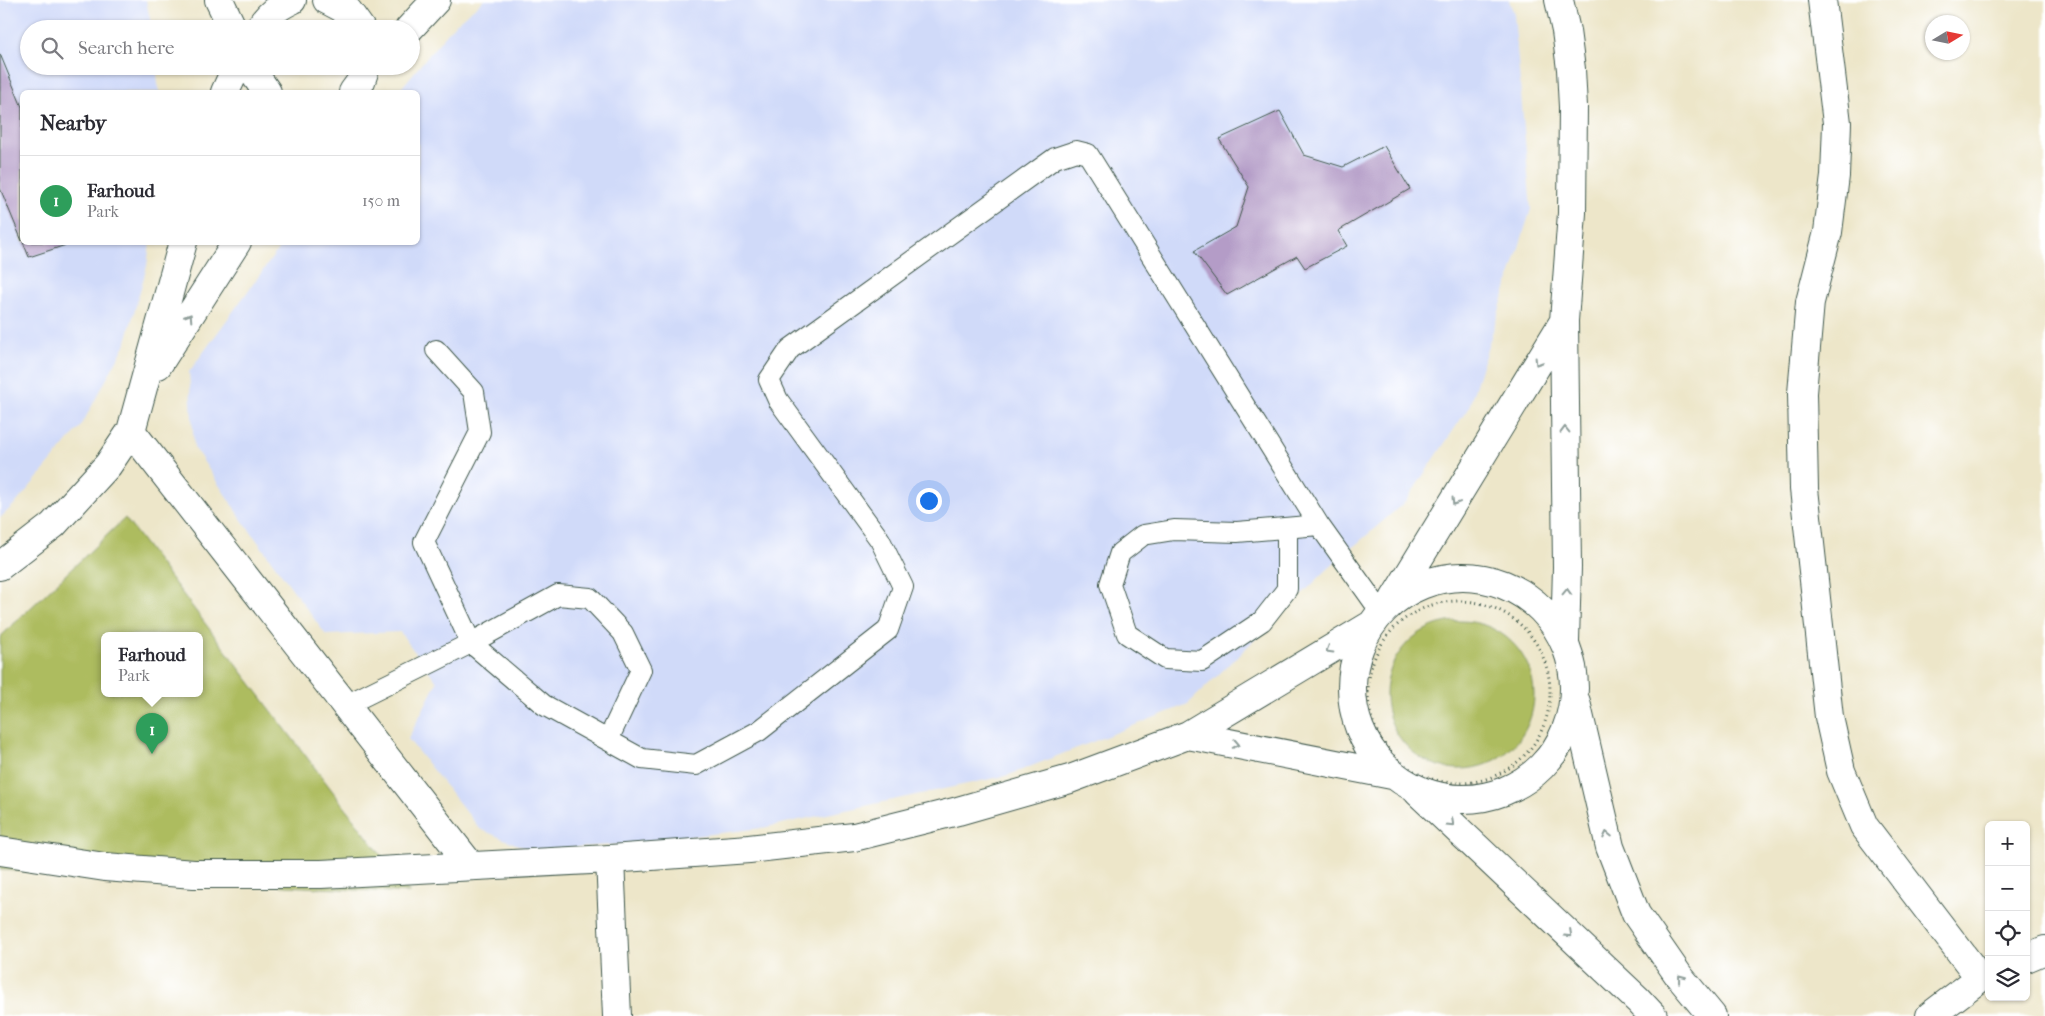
<!DOCTYPE html>
<html lang="en">
<head>
<meta charset="utf-8">
<style>
	body { margin:0; font-family:"IM FELL French Canon",serif; background:#f7f7f7; color:#2b2b33 }
	.controls { position:absolute; right:15px; bottom:15px; display:grid; overflow:hidden; border-radius:8px; box-shadow:0 1px 4px #0004 }
	.controls button { width:45px; height:45px; display:grid; place-items:center; padding:0; border:0; border-bottom:1px solid #e1e1e2; background:#fff; color:#2b2b33; font:25px sans-serif }
	.compass { position:absolute; left:1925px; top:15px; width:45px; height:45px; border-radius:50%; background:#fff; box-shadow:0 1px 4px #0004; rotate:80deg }
	.you { position:absolute; left:928px; top:500px; width:18px; height:18px; margin:-12px; border:4px solid #fff; border-radius:50%; background:#1a73e8; box-shadow:0 0 0 8px #1a73e833 }
	.badge { display:grid; place-items:center; width:32px; height:32px; border-radius:50%; background:#1f6fb2; color:#fff; font-size:16px; font-weight:700 }
	.pin { position:absolute; translate:-50% -41px; filter:drop-shadow(0 1px 2px #0008) }
	.pin::after { content:''; position:absolute; top:26px; width:18px; height:15px; background:inherit; clip-path:polygon(0 0,100% 0,50% 100%) }
	.popup { position:absolute; left:101px; top:632px; width:102px; height:65px; box-sizing:border-box; display:grid; place-content:center; border-radius:8px; background:#fff; filter:drop-shadow(0 1px 4px #0005); font-size:16px; white-space:nowrap; color:#7c7c81 }
	.popup b { font-size:19px; color:#2b2b33 }
	.popup::after { content:''; position:absolute; left:50%; top:100%; margin-left:-10px; border:10px solid transparent; border-top-color:#fff }
	.list { margin:0; padding:0; list-style:none }
	h2 { display:flex; justify-content:space-between; align-items:center; height:65px; margin:0; padding:0 20px; font-size:21px }
	h2 small { font-size:16px; font-weight:400; color:#7c7c81 }
	.list li { display:grid; grid-template-columns:32px 1fr auto; gap:15px; align-items:center; box-sizing:border-box; height:90px; padding:0 20px; border-top:1px solid #e1e1e2 }
	.list b { display:block; font-size:19px; white-space:nowrap }
	.list p { margin:0; font-size:16px; white-space:nowrap; color:#7c7c81 }
	.list em { font-size:16px; font-style:normal; color:#7c7c81 }
	.icon { flex:none; width:28px; height:28px; fill:none; stroke:currentColor; stroke-width:2; stroke-linecap:round; stroke-linejoin:round }
	.map { position:relative; flex:none; width:2045px; height:1016px; overflow:hidden }
	.search { position:absolute; background:#fff; box-shadow:0 1px 4px #0004; left:20px; top:20px; width:400px; height:55px; display:flex; align-items:center; gap:12px; box-sizing:border-box; padding:0 18px; border-radius:28px; color:#7c7c81; font-size:19px }
	.panel { position:absolute; background:#fff; box-shadow:0 1px 4px #0004; left:20px; top:90px; width:400px; height:155px; border-radius:8px }
	.map>svg:first-child { display:block }
</style>
</head>
<body>
<div class="map">
<svg width="2045" height="1016" viewBox="0 0 2045 1016">
	<rect width="100%" height="100%" fill="#fff"/>
	<filter id="ink" filterUnits="userSpaceOnUse"><feTurbulence type="fractalNoise" baseFrequency=".02" numOctaves="2"/><feDisplacementMap in="SourceGraphic" scale="10" xChannelSelector="R" yChannelSelector="G"/><feConvolveMatrix kernelMatrix="1 2 1 2 8 2 1 2 1" color-interpolation-filters="sRGB"/></filter>
	<filter id="wash" filterUnits="userSpaceOnUse"><feTurbulence type="fractalNoise" baseFrequency=".0096" numOctaves="4" result="noise"/><feDisplacementMap in="SourceGraphic" scale="20" xChannelSelector="R" yChannelSelector="G"/><feGaussianBlur stdDeviation="1.12" result="paint"/><feColorMatrix in="noise" values="0 0 0 0 0 0 0 0 0 0 0 0 0 0 0 0 0 1.4 0 .05"/><feComposite in="paint" operator="in"/></filter>
	<g filter="url(#wash)">
		<rect width="100%" height="100%" fill="#ede6c9"/>
		<path fill="#d0daf9" d="M0,0H146L152,29H29V66H156L159,92H22V242L150,243L147,266L125,345L81,426L17,502L0,518Z
			M484,0H1509L1514,14L1531,209L1469,407L1406,501L1328,569L1188,704L1009,775L762,828L628,844L530,850L480,829L408,739L437,682L400,632L326,635L242,520L194,447L189,372L283,243L418,242V92H398L454,25Z"/>
		<path fill="#adbc5f" stroke="#667c4a" fill-rule="evenodd" d="M125,518L410,893L0,870V637ZM104,635H200V693H104Z
			M1386 695a74 74 0 1 1 148 0a74 74 0 1 1-148 0Z"/>
		<g id="blocks">
			<path fill="#b49cc7" d="M0,54L22,107V241L0,188Z
				M1280,111L1304,155L1343,167L1384,146L1410,189L1338,231L1347,246L1305,268L1297,256L1227,295L1194,251L1236,227L1249,187L1219,139Z
				M23,242H72V243L29,257Z"/>
		</g>
	</g>
	<g filter="url(#ink)">
		<use href="#blocks" fill-opacity="0" stroke="#3e564a" stroke-width="1"/>
		<g fill="none" stroke-linecap="round" stroke-linejoin="round">
			<defs>
				<path id="service" d="M436,350L474,392L480,432L424,542L471,643L558,595L590,598L623,633L641,670L608,740
					M1287,528V589L1262,621L1202,661L1165,659L1127,634L1110,584L1120,553L1143,535L1174,530L1237,532L1319,525
					M346,705L471,643L544,705L642,759L696,765L759,731L888,630L903,587L880,540L778,400L769,380L790,349L1055,158L1076,151L1088,154L1319,525L1381,612"/>
				<path id="minor" d="M219,0L233,29
					M327,0L348,11L361,29
					M1822,0L1837,123L1835,176L1828,232L1810,302L1802,393L1804,489L1829,717L1841,771L1864,826L1980,978
					M259,29C267,15 277,7 292,0
					M409,29L436,0
					M254,66L255,75L267,92
					M225,92L237,66
					M353,92L361,81L366,66
					M158,365L237,242
					M131,431L471,866
					M0,566L53,525L108,465L131,431L183,242
					M610,859L617,1016
					M2026,958L2045,950
					M1930,1016L1980,978L1989,975"/>
				<path id="tertiary" d="M1559,0L1566,31L1571,69L1573,107L1572,213L1564,321L1567,567L1565,641
					M1352 688a111 111 0 1 1 222 0a111 111 0 1 1-222 0Z
					M1394,599L1564,321
					M1576,702L1610,847L1636,914L1679,976L1712,1016
					M1188,735L1392,775
					M1418,792L1638,1000L1653,1016
					M0,851L105,867L194,874H321L610,859L749,849L854,837L958,811L1070,779L1188,735L1371,625"/>
			</defs>
			<use href="#service" stroke="#3e564a" stroke-width="22"/>
			<use href="#minor" stroke="#3e564a" stroke-width="30"/>
			<use href="#tertiary" stroke="#3e564a" stroke-width="30"/>
			<path stroke="#3e564a" stroke-width="3" stroke-dasharray="1 4" stroke-linecap="butt" d="M1368 692a91 91 0 1 1 182 0a91 91 0 1 1-182 0Z"/>
			<use href="#service" stroke="#fff" stroke-width="20"/>
			<use href="#minor" stroke="#fff" stroke-width="28"/>
			<use href="#tertiary" stroke="#fff" stroke-width="28"/>
		</g>
		<defs><path id="oneway-chevron" d="M-2-3.5L2.5 0L-2 3.5" fill="none" stroke-width="1.6" stroke-linecap="round" stroke-linejoin="round" transform="scale(1.25)"/></defs>
		<g stroke="#8f9e9a">
			<use href="#oneway-chevron" transform="translate(189 317) rotate(-57)"/>
			<use href="#oneway-chevron" transform="translate(1538 362) rotate(122)"/>
			<use href="#oneway-chevron" transform="translate(1565 430) rotate(-91)"/>
			<use href="#oneway-chevron" transform="translate(1455 502) rotate(121)"/>
			<use href="#oneway-chevron" transform="translate(1567 592) rotate(-88)"/>
			<use href="#oneway-chevron" transform="translate(1329 650) rotate(149)"/>
			<use href="#oneway-chevron" transform="translate(1236 744) rotate(11)"/>
			<use href="#oneway-chevron" transform="translate(1451 823) rotate(43)"/>
			<use href="#oneway-chevron" transform="translate(1607 835) rotate(-103)"/>
			<use href="#oneway-chevron" transform="translate(1569 934) rotate(43)"/>
			<use href="#oneway-chevron" transform="translate(1681 978) rotate(-128)"/>
		</g>
	</g>
</svg>
<div class="controls">
<button>+</button>
<button>−</button>
<button><svg class="icon" aria-label="locate" viewBox="0 0 24 24"><circle cx="12" cy="12" r="6"/><path d="M12 2v4M12 18v4M2 12h4M18 12h4"/></svg></button>
<button><svg class="icon" aria-label="layers" viewBox="0 0 24 24"><path d="M12 4l9 5-9 5-9-5zM3 14l9 5 9-5"/></svg></button>
</div>
<svg class="compass" viewBox="-18 -18 36 36"><path d="M0-13l5 13h-10z" fill="#e53935"/><path d="M0 13l5-13h-10z" fill="#7c7c81"/></svg>
<div class="you"></div>
<div class="pin badge" style="left:152px;top:754px;background:#2e9e5b">1</div>
<div class="popup"><b>Farhoud</b>Park</div>
<div class="search"><svg class="icon" aria-label="search" viewBox="0 0 24 24"><circle cx="10" cy="10" r="6"/><path d="M15 15l6 6"/></svg>Search here</div>
<section class="panel">
<h2>Nearby<small></small></h2>
<ul class="list">
<li><span class="badge" style="background:#2e9e5b">1</span><div><b>Farhoud</b><p>Park</p></div><em>150 m</em></li>
</ul>
</section>
</div>
</body>
</html>
